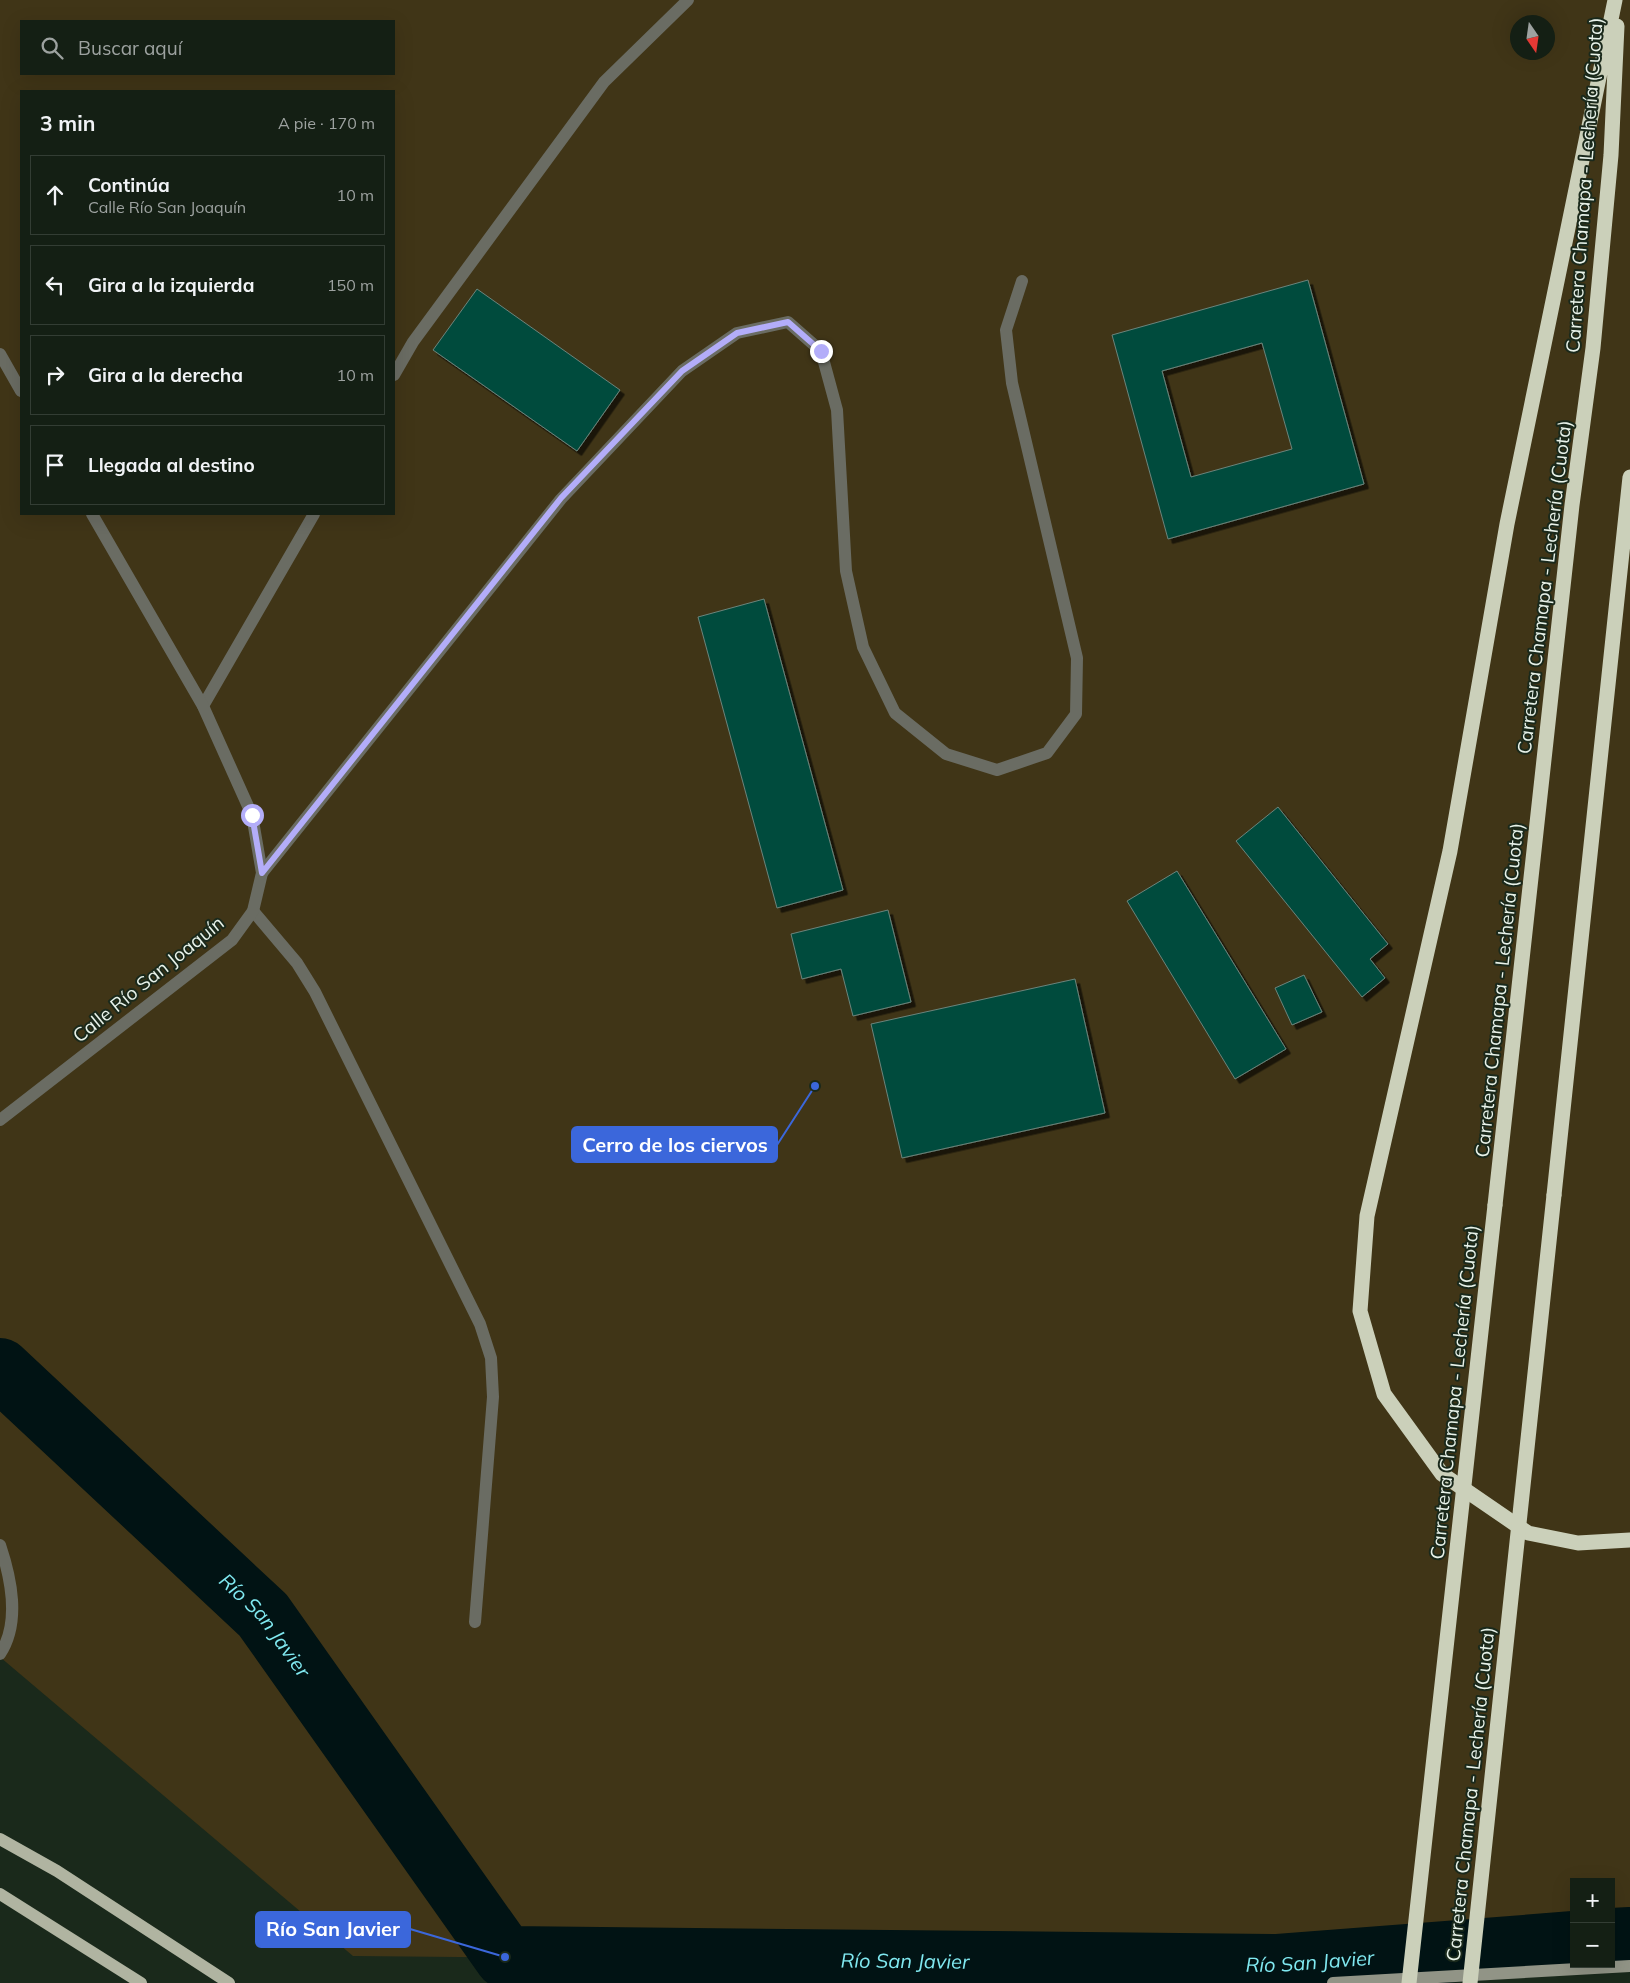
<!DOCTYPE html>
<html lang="es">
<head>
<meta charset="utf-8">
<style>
	body { margin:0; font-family:Mulish,sans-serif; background:#212c22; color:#f1f3f6 }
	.controls { position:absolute; right:15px; bottom:15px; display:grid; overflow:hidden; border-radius:0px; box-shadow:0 5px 20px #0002 }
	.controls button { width:45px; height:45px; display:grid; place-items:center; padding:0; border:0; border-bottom:1px solid #333d34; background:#141f14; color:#f1f3f6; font:25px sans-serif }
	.compass { position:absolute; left:1510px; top:15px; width:45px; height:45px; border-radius:50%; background:#141f14; box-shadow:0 5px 20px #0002; rotate:167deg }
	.stop { position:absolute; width:15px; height:15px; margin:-11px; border:4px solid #b3adf9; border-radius:50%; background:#fff }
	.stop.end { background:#b3adf9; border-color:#fff; box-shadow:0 1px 5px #0008 }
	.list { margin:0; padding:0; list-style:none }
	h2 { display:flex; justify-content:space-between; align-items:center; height:65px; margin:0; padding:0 20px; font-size:21px }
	h2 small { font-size:16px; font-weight:400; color:#9da2a0 }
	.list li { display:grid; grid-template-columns:32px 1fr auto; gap:15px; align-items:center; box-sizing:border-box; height:80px; margin:0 10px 10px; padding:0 10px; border:1px solid #333d34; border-radius:0px }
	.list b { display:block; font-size:19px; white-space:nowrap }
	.list p { margin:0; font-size:16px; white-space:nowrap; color:#9da2a0 }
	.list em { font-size:16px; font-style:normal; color:#9da2a0 }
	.icon { flex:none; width:28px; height:28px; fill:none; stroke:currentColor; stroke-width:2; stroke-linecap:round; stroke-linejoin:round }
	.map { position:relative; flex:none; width:1630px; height:1983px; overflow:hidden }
	.search { position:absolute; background:#141f14; box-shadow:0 5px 20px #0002; left:20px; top:20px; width:375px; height:55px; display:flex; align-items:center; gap:12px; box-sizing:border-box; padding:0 18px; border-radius:0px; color:#9da2a0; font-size:19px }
	.panel { position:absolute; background:#141f14; box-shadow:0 5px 20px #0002; left:20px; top:90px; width:375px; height:425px; border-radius:0px }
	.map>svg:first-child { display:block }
</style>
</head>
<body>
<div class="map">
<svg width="1630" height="1983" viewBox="0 0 1630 1983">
	<defs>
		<filter id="shadow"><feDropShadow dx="4.5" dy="4.5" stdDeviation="0" flood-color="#0009"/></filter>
	</defs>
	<rect width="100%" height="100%" fill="#1a291b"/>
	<path fill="#403517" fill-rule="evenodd" d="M0,0H1630V1938L1611,1939V1882H1574V1942L1278,1965L353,1956L0,1657ZM21,21H394V74H21ZM1518,22H1548V52H1518ZM21,91H394V514H21Z"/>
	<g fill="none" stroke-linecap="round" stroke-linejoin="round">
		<g stroke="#011314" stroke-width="62">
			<path id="s1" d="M0,1369L263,1615L505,1957L1278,1965L1574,1942"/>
			<path d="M1611,1939L1630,1938"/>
		</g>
	</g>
	<path fill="#044b3d" stroke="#6b847c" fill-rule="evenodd" filter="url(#shadow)" d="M1308,280L1364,484L1168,539L1112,335ZM1262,343L1292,449L1191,477L1162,371Z
		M477,289L620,390L577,451L433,350Z
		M764,599L843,890L777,908L698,617Z
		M1278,807L1388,944L1370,959L1385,978L1362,997L1236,841Z
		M1177,871L1286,1049L1235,1079L1127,901Z
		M888,910L911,1002L853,1016L841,969L802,979L791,934Z
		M1304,975L1322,1012L1292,1025L1275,988Z
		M1075,979L1105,1113L902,1158L871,1024Z"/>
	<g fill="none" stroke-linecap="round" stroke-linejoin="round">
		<path stroke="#6a6c63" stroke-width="12" d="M394,375L413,342L604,82L688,0
			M203,706L314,514
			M262,873L561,499L682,371L737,333L788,322L821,351L837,410L846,571L863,647L895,713L946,754L997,770L1047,753L1076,714L1077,658L1012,383L1006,330L1022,281
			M253,911L297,963L315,992L480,1324L491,1358L493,1397L475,1622"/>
		<path stroke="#6a6c63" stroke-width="12" d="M0,354L21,391
			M0,1120L232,940L253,911L262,873L252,815L203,706L92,514
			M0,1545C11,1578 21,1622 0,1654"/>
		<path stroke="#919486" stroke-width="12" d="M1333,1983L1630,1966"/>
		<path stroke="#b0b4a1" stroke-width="12" d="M0,1839L57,1871L229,1983
			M0,1894L141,1983"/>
		<path stroke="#cbd0ba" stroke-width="15" d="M1615,0L1507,524L1450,851L1367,1216L1360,1311L1384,1394L1442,1474L1528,1533L1578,1543L1630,1540
			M1554,1195L1630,477
			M1495,1205L1572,505L1593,348L1611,155L1617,26"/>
		<path stroke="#cbd0ba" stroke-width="15" d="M1409,1983L1495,1205
			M1470,1983L1554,1195"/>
	</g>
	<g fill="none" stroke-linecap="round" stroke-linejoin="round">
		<path stroke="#b3adf9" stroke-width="6" d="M252,815L262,873L561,498L682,371L737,333L788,322L821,351"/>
	</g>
	<g text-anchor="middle" stroke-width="4" stroke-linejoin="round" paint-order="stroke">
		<g font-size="19" fill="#e8f2e9" stroke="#1a291b">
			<text transform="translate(1584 185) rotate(-86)" y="7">Carretera Chamapa - Lechería (Cuota)</text>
			<text transform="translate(1544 587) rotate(-83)" y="7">Carretera Chamapa - Lechería (Cuota)</text>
			<text transform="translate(148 979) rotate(-39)" y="7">Calle Río San Joaquín</text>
			<text transform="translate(1499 990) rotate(-84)" y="7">Carretera Chamapa - Lechería (Cuota)</text>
			<text transform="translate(1454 1392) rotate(-84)" y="7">Carretera Chamapa - Lechería (Cuota)</text>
			<text transform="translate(1470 1794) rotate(-84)" y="7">Carretera Chamapa - Lechería (Cuota)</text>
		</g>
		<g font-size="20" font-style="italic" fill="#80e9f1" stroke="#1a291b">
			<text dy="7" stroke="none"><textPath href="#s1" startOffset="369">Río San Javier</textPath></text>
			<text dy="7" stroke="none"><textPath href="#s1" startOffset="1179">Río San Javier</textPath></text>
			<text dy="7" stroke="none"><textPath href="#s1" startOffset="1584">Río San Javier</textPath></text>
		</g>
	</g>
	<path fill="none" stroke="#3b67db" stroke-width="2" d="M815 1086L777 1145M505 1957L410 1929"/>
	<g fill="#3b67db" stroke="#1a291b" stroke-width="2">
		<circle cx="815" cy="1086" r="5"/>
		<circle cx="505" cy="1957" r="5"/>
	</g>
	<g fill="#3b67db" stroke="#3b67db" stroke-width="2">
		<rect x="572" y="1127" width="205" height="35" rx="5"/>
		<rect x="256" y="1912" width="154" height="35" rx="5"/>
	</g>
	<g font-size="20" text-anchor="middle" font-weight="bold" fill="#fff">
		<text x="675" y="1152">Cerro de los ciervos</text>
		<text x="333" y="1936">Río San Javier</text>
	</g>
</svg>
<div class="controls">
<button>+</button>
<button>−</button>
</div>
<svg class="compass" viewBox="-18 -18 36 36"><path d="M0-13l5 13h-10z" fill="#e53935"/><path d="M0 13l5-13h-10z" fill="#9da2a0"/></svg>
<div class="stop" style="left:252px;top:815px"></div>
<div class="stop end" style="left:821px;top:351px"></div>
<div class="search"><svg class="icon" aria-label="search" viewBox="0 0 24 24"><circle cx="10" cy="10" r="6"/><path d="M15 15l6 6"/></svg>Buscar aquí</div>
<section class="panel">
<h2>3 min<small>A pie · 170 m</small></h2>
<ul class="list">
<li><svg class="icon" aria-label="ahead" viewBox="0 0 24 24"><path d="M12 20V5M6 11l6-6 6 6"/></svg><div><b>Continúa</b><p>Calle Río San Joaquín</p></div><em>10 m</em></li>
<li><svg class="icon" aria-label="left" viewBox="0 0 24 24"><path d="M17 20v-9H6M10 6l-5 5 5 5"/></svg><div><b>Gira a la izquierda</b></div><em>150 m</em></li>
<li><svg class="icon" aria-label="right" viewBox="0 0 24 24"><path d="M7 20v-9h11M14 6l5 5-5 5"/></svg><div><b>Gira a la derecha</b></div><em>10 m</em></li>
<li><svg class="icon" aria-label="arrive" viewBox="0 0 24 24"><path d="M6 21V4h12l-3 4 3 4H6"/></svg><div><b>Llegada al destino</b></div></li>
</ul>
</section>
</div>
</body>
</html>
